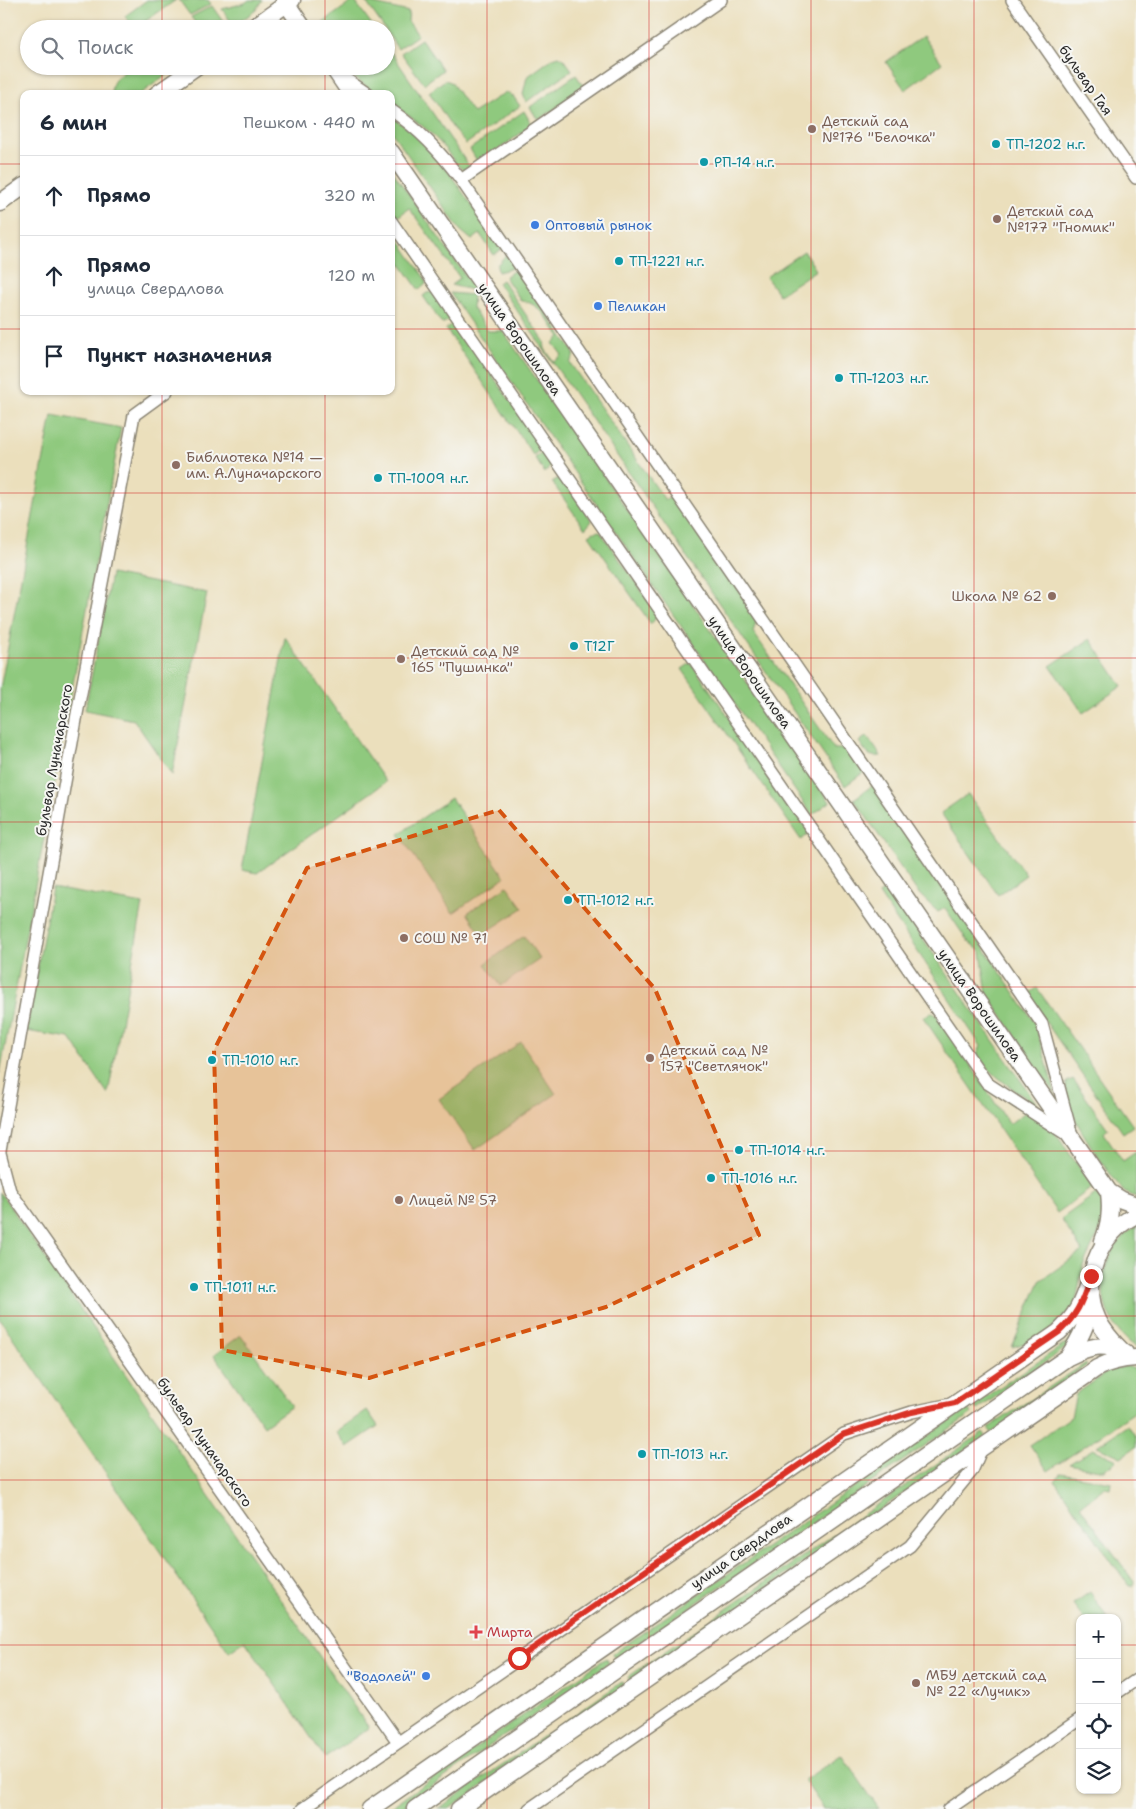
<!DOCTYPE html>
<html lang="ru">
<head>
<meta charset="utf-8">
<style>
	body { margin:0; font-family:"Shantell Sans",sans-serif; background:#f2f2f3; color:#1f2937 }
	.controls { position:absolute; right:15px; bottom:15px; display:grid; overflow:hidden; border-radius:10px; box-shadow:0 1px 4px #0004 }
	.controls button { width:45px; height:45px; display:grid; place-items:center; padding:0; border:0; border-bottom:1px solid #e0e1e3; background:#fff; color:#1f2937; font:25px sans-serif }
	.stop { position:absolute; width:15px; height:15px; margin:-11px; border:4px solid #d93025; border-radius:50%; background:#fff }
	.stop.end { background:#d93025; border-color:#fff; box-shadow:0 1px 5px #0008 }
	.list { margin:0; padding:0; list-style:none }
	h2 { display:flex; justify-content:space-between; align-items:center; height:65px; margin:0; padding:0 20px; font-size:21px }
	h2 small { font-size:16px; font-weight:400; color:#747a83 }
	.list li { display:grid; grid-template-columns:32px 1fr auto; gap:15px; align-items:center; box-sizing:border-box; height:80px; padding:0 20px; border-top:1px solid #e0e1e3 }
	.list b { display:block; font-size:19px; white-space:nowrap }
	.list p { margin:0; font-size:16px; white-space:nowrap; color:#747a83 }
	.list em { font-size:16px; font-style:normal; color:#747a83 }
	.icon { flex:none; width:28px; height:28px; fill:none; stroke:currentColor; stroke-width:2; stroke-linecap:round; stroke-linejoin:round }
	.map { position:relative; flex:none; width:1136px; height:1809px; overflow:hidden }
	.search { position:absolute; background:#fff; box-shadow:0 1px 4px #0004; left:20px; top:20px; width:375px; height:55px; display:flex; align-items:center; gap:12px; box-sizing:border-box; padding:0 18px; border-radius:28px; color:#747a83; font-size:19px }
	.panel { position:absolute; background:#fff; box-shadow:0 1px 4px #0004; left:20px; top:90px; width:375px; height:305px; border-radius:10px }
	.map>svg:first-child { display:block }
</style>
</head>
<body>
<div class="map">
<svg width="1136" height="1809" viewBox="0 0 1136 1809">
	<rect width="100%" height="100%" fill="#f6f6f2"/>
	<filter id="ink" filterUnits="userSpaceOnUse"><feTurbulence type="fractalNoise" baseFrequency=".02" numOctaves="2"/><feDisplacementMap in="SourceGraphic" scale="10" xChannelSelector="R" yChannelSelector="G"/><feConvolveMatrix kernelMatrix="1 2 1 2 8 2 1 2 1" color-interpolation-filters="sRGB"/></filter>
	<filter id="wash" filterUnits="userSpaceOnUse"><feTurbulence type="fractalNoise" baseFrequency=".0096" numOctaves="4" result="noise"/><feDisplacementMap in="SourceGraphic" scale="20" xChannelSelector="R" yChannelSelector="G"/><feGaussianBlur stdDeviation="1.12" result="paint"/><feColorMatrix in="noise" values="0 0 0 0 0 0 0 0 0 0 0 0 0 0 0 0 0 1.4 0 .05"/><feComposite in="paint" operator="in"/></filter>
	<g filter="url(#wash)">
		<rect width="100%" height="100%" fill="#ebdfbc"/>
		<path fill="#8fc97e" stroke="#5d7a54" d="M147,0H176L134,29L125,16Z
			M179,0H208L211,4L190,15Z
			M249,0H262L256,10L234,26L222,9L245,3Z
			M354,0L375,29H320L318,26Z
			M366,2L409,12L408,21L418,35L398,49L386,31V29H385Z
			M212,6L228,29H200L191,17Z
			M923,36L942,63L905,90L886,62Z
			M421,39L443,70L424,84L401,53Z
			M386,45L471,169L465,170C456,167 452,158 446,150C431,130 412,118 391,104V94H377L355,78L346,66H386Z
			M559,56L564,59L572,70L526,102L523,94L527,77L553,58Z
			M133,66H179L140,94H112C109,79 123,73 133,66Z
			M576,75L585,88L540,119L536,117L530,107Z
			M445,80L451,82L473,113L506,92L513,96L520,106L466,144L456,133L429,92Z
			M524,111L532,125L479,164L470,149Z
			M391,117L408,128L441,161L502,249L494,255L480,234L472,240L460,230L391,131Z
			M391,169L474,288L472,290L451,285L460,278L409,208L398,217L391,207Z
			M395,238H398L426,280V284L419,290L391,250V239Z
			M804,251L816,270L779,295L766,277Z
			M506,255L514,266L510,269L498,272L497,265Z
			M516,269L574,353L573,358L570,363L665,500L670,498L675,500L758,617L753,632L834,749H849L864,772L845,786L498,283L502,280L544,341L545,349L554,362L562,355L553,343L560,337C550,323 540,302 521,301L505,277Z
			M434,292L543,448L533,455L446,329L452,324L449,320L442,324L423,296L427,293Z
			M450,293L473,295L472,308L488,331H503L830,802L812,815Z
			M52,415L121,428L0,1073V689Z
			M545,450L552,461V464L545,473L535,458Z
			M562,478L592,521L585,529L552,482L557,479Z
			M600,531L658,615L651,624L589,535L594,532Z
			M111,574L207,593L172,775L134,720L85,710Z
			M285,637L386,782L257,873L242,870Z
			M1090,639L1122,686L1083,713L1050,666Z
			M691,663L810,833L801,840L682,669Z
			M867,736L881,756C867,758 867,752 859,742Z
			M873,785L1035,1023L1056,1095L987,994L981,952L967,940L945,908L938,912L918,893L854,799Z
			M968,794L1026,875L998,895L941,813Z
			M451,798L505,877L453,913L399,834Z
			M507,886L523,908L482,935L467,913Z
			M52,888L143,904L108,1094L70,1038L26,1031Z
			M883,891L895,898L1039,1107C1016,1091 994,1078 977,1055L981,1046L879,894Z
			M524,936L540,959L501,986L485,964Z
			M1037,988L1133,1126L1123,1133L1027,995Z
			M931,1013H933L939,1017L1009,1124L1027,1111L1049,1127L1058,1137L1093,1187L1057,1213L923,1017Z
			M521,1042L556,1094L475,1150L439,1099Z
			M1073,1079L1108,1129L1104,1133L1123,1161L1136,1152V1197L1124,1192C1108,1171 1058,1107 1067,1082Z
			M0,1192L369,1728L325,1758L245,1641L229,1652L0,1319Z
			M1097,1193L1102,1201V1226L1083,1265L1075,1306L1041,1339L1012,1347L1040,1281L1082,1251L1061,1219Z
			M1136,1226V1347C1091,1316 1093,1257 1136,1226Z
			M241,1335L292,1406L264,1426L214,1355Z
			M1071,1340L1070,1345L977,1410L973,1405Z
			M1086,1363L1087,1365L992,1433L988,1428Z
			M1127,1366L1136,1370V1411L1048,1471L1030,1445L1071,1417L1076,1394L1110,1370Z
			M968,1408L971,1414L615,1659L612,1654Z
			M367,1410L378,1426L347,1447L336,1432Z
			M1128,1425L1136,1437V1447L1121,1457L1097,1446Z
			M983,1432L986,1436L631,1682L628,1677Z
			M1093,1449L1117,1460L1104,1470H1099L1069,1464Z
			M1061,1473L1111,1482L1110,1488L1105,1487L1080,1506L1134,1582L1133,1586H1129L1055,1481Z
			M1090,1592L1108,1618H1083L1073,1604Z
			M606,1658L609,1663L399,1809H388Z
			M622,1682L626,1687L449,1809H438Z
			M842,1755L879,1809H824L804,1780Z"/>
	</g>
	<g filter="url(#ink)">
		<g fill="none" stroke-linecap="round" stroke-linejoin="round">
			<defs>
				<path id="street" d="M1012,0L1136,178
					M343,77L368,94
					M391,110C420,130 441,152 461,180L1042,1024L1071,1132
					M461,180L721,0
					M391,221L987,1083L1067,1135
					M0,1151L77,714L134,415L167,391
					M0,1153L10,1191L398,1742
					M1117,1693L1136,1680
					M302,1809L844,1434L912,1412L951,1404
					M529,1809L910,1546L972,1471L982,1448
					M949,1809L1080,1719"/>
				<path id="secondary" d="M284,0L304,29
					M251,29L292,0
					M332,66L351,94
					M157,94L197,66
					M391,152L1109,1192L1122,1200L1136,1205
					M0,203L24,186
					M1103,1241C1110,1223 1111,1210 1109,1192
					M1122,1351C1113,1342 1104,1332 1098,1320C1080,1281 1098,1234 1136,1215
					M1068,1357C1080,1339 1088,1323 1091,1302
					M370,1809L1059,1332C1079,1313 1082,1301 1091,1276
					M415,1809L1068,1357C1090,1346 1102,1342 1125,1353
					M459,1809L1097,1368C1110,1361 1121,1359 1136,1358"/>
			</defs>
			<use href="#street" stroke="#8b8574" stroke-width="14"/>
			<use href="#secondary" stroke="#8b8574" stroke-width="19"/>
			<use href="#street" stroke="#fff" stroke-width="11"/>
			<use href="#secondary" stroke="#fff" stroke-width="16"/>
		</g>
	</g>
	<g fill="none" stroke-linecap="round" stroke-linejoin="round" filter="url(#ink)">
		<path stroke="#d93025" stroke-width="6" d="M519,1658L844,1434L912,1412L955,1403L1059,1332C1079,1313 1082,1301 1091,1276"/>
	</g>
	<path fill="#d5540f" fill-opacity="0.2" stroke="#d5540f" stroke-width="4" stroke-dasharray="10 6" stroke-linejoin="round" d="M499,810L655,989L759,1235L606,1307L369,1378L222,1350L214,1050L307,868Z"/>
	<path fill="none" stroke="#d62828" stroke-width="1" stroke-opacity="0.55" d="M162,0V29M325,0V29M487,0V1809M649,0V1809M811,0V1809M974,0V1809M162,66V94M325,66V94M0,164H24M391,164H1136M0,329H24M391,329H1136M162,391V1809M325,391V1809M0,493H1136M0,658H1136M0,822H1136M0,987H1136M0,1151H1136M0,1316H1136M0,1480H1136M0,1645H1080M1117,1645H1136"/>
	<g fill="#8d6e63" stroke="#f6f6f2" stroke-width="2">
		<circle cx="812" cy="129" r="5"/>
		<circle cx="997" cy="219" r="5"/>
		<circle cx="176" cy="465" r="5"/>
		<circle cx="1052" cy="596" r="5"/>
		<circle cx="401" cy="659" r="5"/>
		<circle cx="404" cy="938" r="5"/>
		<circle cx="650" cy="1058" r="5"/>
		<circle cx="399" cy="1200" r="5"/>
		<circle cx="916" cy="1683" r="5"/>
	</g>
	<g fill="#0f9aa8" stroke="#f6f6f2" stroke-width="2">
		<circle cx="996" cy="144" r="5"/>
		<circle cx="704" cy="162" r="5"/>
		<circle cx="619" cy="261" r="5"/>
		<circle cx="839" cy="378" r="5"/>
		<circle cx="378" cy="478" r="5"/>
		<circle cx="574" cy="646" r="5"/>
		<circle cx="568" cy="900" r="5"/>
		<circle cx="212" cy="1060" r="5"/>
		<circle cx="739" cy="1150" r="5"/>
		<circle cx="711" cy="1178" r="5"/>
		<circle cx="194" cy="1287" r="5"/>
		<circle cx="642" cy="1454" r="5"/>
	</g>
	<g fill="#3f7fe0" stroke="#f6f6f2" stroke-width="2">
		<circle cx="535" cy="225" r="5"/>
		<circle cx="598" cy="306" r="5"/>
		<circle cx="426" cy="1676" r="5"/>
	</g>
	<path fill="#e0444e" stroke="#f6f6f2" stroke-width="2" d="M473.5 1624.5h5v5h5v5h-5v5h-5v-5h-5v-5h5z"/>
	<g text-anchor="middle" stroke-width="4" stroke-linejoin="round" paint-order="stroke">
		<g font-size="14" fill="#2b2b2b" stroke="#f6f6f2">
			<text transform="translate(1086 80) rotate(55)" y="5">бульвар Гая</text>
			<text transform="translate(520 339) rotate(55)" y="5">улица Ворошилова</text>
			<text transform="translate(750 672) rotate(55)" y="5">улица Ворошилова</text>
			<text transform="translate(54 760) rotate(-80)" y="5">бульвар Луначарского</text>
			<text transform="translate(980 1005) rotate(55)" y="5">улица Ворошилова</text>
			<text transform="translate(205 1442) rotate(55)" y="5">бульвар Луначарского</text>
			<text transform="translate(741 1551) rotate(-35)" y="5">улица Свердлова</text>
		</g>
		<g font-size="14" fill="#785e54" stroke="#f6f6f2" text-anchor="start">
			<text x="822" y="126">Детский сад<tspan x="822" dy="16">№176 "Белочка"</tspan></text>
			<text x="1007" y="216">Детский сад<tspan x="1007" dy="16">№177 "Гномик"</tspan></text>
			<text x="186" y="462">Библиотека №14 —<tspan x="186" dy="16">им. А.Луначарского</tspan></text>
			<text x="1042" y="601" text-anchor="end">Школа № 62</text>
			<text x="411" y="656">Детский сад №<tspan x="411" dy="16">165 "Пушинка"</tspan></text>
			<text x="414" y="943">СОШ № 71</text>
			<text x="660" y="1055">Детский сад №<tspan x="660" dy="16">157 "Светлячок"</tspan></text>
			<text x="409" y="1205">Лицей № 57</text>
			<text x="926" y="1680">МБУ детский сад<tspan x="926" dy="16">№ 22 «Лучик»</tspan></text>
		</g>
		<g font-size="14" fill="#0d838f" stroke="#f6f6f2" text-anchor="start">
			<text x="1006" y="149">ТП-1202 н.г.</text>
			<text x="714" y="167">РП-14 н.г.</text>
			<text x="629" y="266">ТП-1221 н.г.</text>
			<text x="849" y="383">ТП-1203 н.г.</text>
			<text x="388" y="483">ТП-1009 н.г.</text>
			<text x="584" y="651">T12Г</text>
			<text x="578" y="905">ТП-1012 н.г.</text>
			<text x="222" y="1065">ТП-1010 н.г.</text>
			<text x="749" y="1155">ТП-1014 н.г.</text>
			<text x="721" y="1183">ТП-1016 н.г.</text>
			<text x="204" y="1292">ТП-1011 н.г.</text>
			<text x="652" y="1459">ТП-1013 н.г.</text>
		</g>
		<g font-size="14" fill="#366cbe" stroke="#f6f6f2" text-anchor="start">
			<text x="545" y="230">Оптовый рынок</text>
			<text x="608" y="311">Пеликан</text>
			<text x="416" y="1681" text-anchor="end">"Водолей"</text>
		</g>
		<g font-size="14" fill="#be3a42" stroke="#f6f6f2" text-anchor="start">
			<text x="487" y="1637">Мирта</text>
		</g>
	</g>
</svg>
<div class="controls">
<button>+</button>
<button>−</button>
<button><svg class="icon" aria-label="locate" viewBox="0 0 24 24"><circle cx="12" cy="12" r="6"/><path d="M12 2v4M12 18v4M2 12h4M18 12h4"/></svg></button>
<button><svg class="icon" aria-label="layers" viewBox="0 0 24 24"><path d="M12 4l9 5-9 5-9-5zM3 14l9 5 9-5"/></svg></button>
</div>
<div class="stop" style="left:519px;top:1658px"></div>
<div class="stop end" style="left:1091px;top:1276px"></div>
<div class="search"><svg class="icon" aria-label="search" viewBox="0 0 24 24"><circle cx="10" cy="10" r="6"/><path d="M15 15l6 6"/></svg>Поиск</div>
<section class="panel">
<h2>6 мин<small>Пешком · 440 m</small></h2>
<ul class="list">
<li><svg class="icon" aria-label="ahead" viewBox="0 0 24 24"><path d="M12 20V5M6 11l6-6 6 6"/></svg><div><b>Прямо</b></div><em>320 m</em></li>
<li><svg class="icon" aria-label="ahead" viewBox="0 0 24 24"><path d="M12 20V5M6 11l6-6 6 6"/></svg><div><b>Прямо</b><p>улица Свердлова</p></div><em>120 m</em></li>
<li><svg class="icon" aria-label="arrive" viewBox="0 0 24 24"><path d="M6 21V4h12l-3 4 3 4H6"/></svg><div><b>Пункт назначения</b></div></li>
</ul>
</section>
</div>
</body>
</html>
